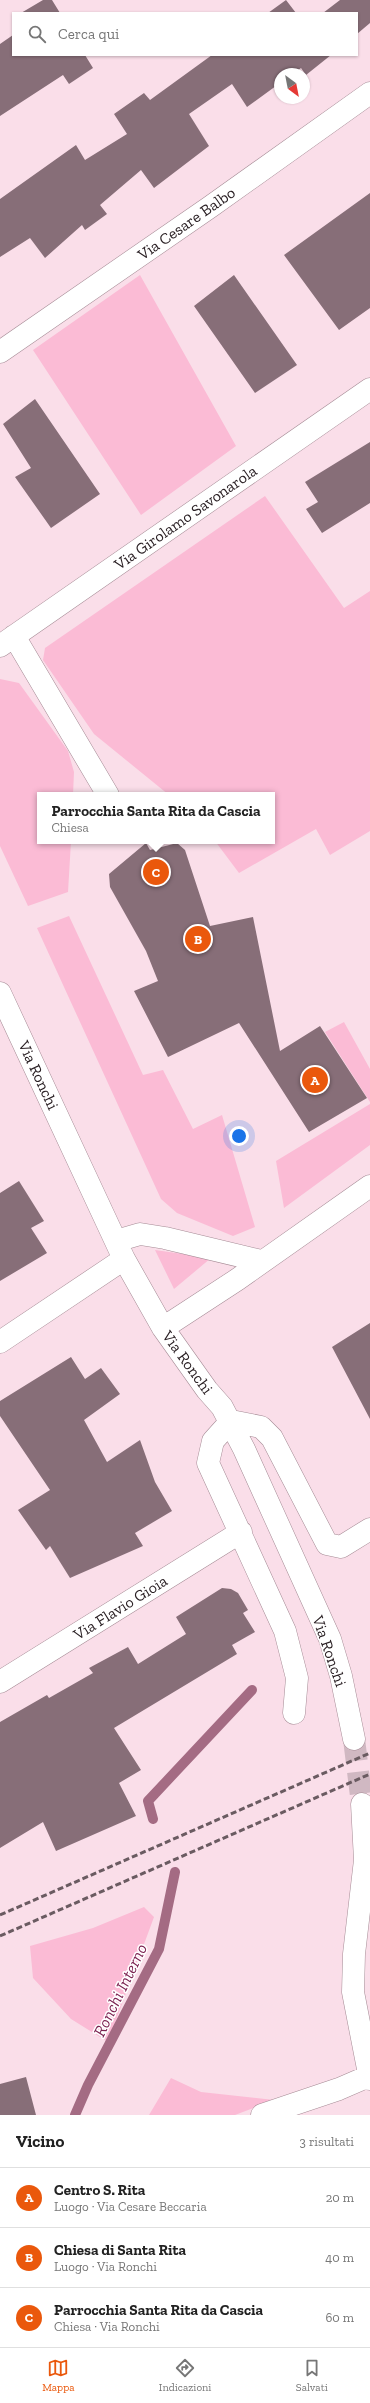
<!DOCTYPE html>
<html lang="it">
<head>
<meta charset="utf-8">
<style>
	body { margin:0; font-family:"Zilla Slab",serif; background:#f6f6f6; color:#222 }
	.compass { position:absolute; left:274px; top:68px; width:36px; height:36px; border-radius:50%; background:#fff; box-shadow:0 1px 3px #0004; rotate:148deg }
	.you { position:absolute; left:239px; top:1136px; width:14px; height:14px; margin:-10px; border:3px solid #fff; border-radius:50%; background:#1a73e8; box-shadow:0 0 0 6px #1a73e833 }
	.badge { display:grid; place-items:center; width:26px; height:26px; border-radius:50%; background:#ea580c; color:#fff; font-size:13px; font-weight:700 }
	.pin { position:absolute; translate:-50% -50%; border:2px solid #fff; box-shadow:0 1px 4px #0006 }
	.popup { position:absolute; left:37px; top:792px; width:238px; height:52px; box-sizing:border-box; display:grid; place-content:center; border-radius:0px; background:#fff; filter:drop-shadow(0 1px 3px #0005); font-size:13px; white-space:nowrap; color:#767676 }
	.popup b { font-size:15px; color:#222 }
	.popup::after { content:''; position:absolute; left:50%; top:100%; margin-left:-8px; border:8px solid transparent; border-top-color:#fff }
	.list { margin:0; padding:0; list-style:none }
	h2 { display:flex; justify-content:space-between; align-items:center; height:52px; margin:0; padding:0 16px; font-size:17px }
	h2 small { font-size:13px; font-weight:400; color:#767676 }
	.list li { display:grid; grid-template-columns:26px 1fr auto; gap:12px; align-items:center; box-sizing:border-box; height:60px; padding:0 16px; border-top:1px solid #e0e0e0 }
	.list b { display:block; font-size:15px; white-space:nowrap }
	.list p { margin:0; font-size:13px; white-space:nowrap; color:#767676 }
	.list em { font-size:13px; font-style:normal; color:#767676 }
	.icon { flex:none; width:22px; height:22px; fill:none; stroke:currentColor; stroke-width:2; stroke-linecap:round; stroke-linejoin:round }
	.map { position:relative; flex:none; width:370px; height:2115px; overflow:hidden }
	.search { position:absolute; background:#fff; box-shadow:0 1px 3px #0004; left:12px; right:12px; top:12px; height:44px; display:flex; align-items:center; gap:10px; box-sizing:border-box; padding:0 14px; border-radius:0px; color:#767676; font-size:15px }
	.sheet { height:232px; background:#fff }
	nav { display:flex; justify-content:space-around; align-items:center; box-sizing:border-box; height:56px; border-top:1px solid #e0e0e0; background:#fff; font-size:11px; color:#767676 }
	nav a { display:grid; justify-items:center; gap:2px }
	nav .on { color:#ea580c }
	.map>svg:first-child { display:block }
</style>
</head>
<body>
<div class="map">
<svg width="370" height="2115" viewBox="0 0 370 2115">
	<rect width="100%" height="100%" fill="#fadee9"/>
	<path fill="#fbbbd5" d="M140,275L236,446L141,515L33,350Z
		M265,496L344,608L370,591V831L330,855L316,829L239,873L215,841H272V795H169L94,734L43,660L45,648Z
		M0,679L19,683L68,751L74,772L73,795H40V841H71L68,892L28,906L0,846Z
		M69,916L143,1075L163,1070L193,1129L222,1115L255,1227L233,1236L177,1213L161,1199L37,928Z
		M344,1022L370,1069V1102L325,1032Z
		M370,1104V1145L284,1208L276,1161Z
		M155,1250L211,1258L174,1289Z
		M144,1907L154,1917L108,2042L71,2019L33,1978L30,1946L93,1928Z
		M171,2078L201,2092L274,2100L235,2115H149Z"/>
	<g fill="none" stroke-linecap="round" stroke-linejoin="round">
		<path stroke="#a46b83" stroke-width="10" d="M153,1819L148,1801L252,1690
			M75,2115L88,2085L159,1949L175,1872"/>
	</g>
	<path fill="#876e78" d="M43,0H52L60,13H21Z
		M286,0L296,13H268Z
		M340,0H370V23L357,34V13H323Z
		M13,35V55H85L93,68L69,84L63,75L0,116V44Z
		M212,55H331L306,75L301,68L293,74H280V83L247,107L232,84L189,114L209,146L154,188L141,170L100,205L107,214L85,230L82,225L45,258L30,238L0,257V199L76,145L85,160L127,134L114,114L144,93L150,100Z
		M370,193V308L339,330L284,255Z
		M234,275L297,365L255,393L194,306Z
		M35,399L100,494L51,528L15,477L31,468L3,424Z
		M370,442V503L322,533L306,509L318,502L305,482Z
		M146,843L150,850L177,843L185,850L210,926L253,917L280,1051L320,1026L367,1098L309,1132L239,1023L168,1057L134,991L158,981L146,951L110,887L109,874Z
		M19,1181L44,1221L31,1228L47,1253L0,1281V1193Z
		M370,1323V1419L332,1347Z
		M71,1357L85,1379L101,1368L120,1394L84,1420L107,1462L140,1440L155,1482L172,1511L135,1533L143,1546L70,1578L50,1546L46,1550L18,1510L50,1490L0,1416V1401Z
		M222,1588L231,1589L238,1593L248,1610L243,1613L255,1632L232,1645L237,1654L114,1728L141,1770L119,1783L136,1816L56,1851L43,1822L0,1848V1722L47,1695L49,1698L93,1673L89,1668L128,1647L138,1664L186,1634L176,1617Z
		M26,2077L36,2115H0V2084Z"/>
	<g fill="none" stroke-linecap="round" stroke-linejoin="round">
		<path stroke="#d0b8c2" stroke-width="22" stroke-dasharray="22 11" stroke-linecap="butt" d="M354,1739L362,1804"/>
		<defs>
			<path id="minor" d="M0,352L210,207L370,93
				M14,636L108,795
				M0,646L370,389
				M0,993L124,1259L163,1328L207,1390L222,1407L244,1449L330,1639L341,1676L354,1739
				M116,1241L140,1234L165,1238L261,1261
				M163,1328L238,1279L370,1186
				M0,1342L124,1259
				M231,1421L213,1441L208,1463L285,1631L297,1678L294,1713
				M231,1421L261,1427L272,1438L327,1544L341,1547L370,1529
				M0,1682L241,1532
				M362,1804L365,1860L354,1954L353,1992L370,2079
				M262,2115L339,2089L369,2076"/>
		</defs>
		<use href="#minor" stroke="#a58b95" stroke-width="23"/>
		<use href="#minor" stroke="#fff" stroke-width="22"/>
		<path stroke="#6a5b61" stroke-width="3" stroke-dasharray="6 3" stroke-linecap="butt" d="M0,1915L370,1753
			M0,1936L370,1774"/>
	</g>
	<g text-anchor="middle" stroke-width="3" stroke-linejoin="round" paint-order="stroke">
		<g font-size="16" fill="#2a2024" stroke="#fff">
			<text transform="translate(186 223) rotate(-35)" y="6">Via Cesare Balbo</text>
			<text transform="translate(185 517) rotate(-35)" y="6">Via Girolamo Savonarola</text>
			<text transform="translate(39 1075) rotate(65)" y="6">Via Ronchi</text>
			<text transform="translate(188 1362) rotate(54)" y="6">Via Ronchi</text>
			<text transform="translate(120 1607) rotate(-32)" y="6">Via Flavio Gioia</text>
			<text transform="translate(330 1651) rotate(71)" y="6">Via Ronchi</text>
		</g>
		<g font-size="17" font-style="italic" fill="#7b2150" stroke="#fff">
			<text transform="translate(120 1990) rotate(-64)" y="6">Ronchi Interno</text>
		</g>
	</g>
</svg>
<svg class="compass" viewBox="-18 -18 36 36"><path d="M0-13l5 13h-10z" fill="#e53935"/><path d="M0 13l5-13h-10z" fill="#767676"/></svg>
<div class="you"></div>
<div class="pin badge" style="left:315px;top:1080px">A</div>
<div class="pin badge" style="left:198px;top:939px">B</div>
<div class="pin badge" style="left:156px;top:872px">C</div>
<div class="popup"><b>Parrocchia Santa Rita da Cascia</b>Chiesa</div>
<div class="search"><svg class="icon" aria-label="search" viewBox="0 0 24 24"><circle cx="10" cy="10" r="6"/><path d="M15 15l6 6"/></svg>Cerca qui</div>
</div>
<section class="sheet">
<h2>Vicino<small>3 risultati</small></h2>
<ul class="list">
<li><span class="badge">A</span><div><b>Centro S. Rita</b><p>Luogo · Via Cesare Beccaria</p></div><em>20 m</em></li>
<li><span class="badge">B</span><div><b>Chiesa di Santa Rita</b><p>Luogo · Via Ronchi</p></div><em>40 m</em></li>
<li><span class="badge">C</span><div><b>Parrocchia Santa Rita da Cascia</b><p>Chiesa · Via Ronchi</p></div><em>60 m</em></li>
</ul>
</section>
<nav>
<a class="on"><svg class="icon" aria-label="map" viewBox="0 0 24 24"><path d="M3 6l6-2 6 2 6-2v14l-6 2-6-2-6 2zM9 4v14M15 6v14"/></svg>Mappa</a>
<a><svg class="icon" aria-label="directions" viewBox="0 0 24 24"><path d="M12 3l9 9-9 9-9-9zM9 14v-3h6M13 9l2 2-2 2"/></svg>Indicazioni</a>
<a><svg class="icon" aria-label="saved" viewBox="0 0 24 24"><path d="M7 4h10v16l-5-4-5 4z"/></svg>Salvati</a>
</nav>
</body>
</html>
